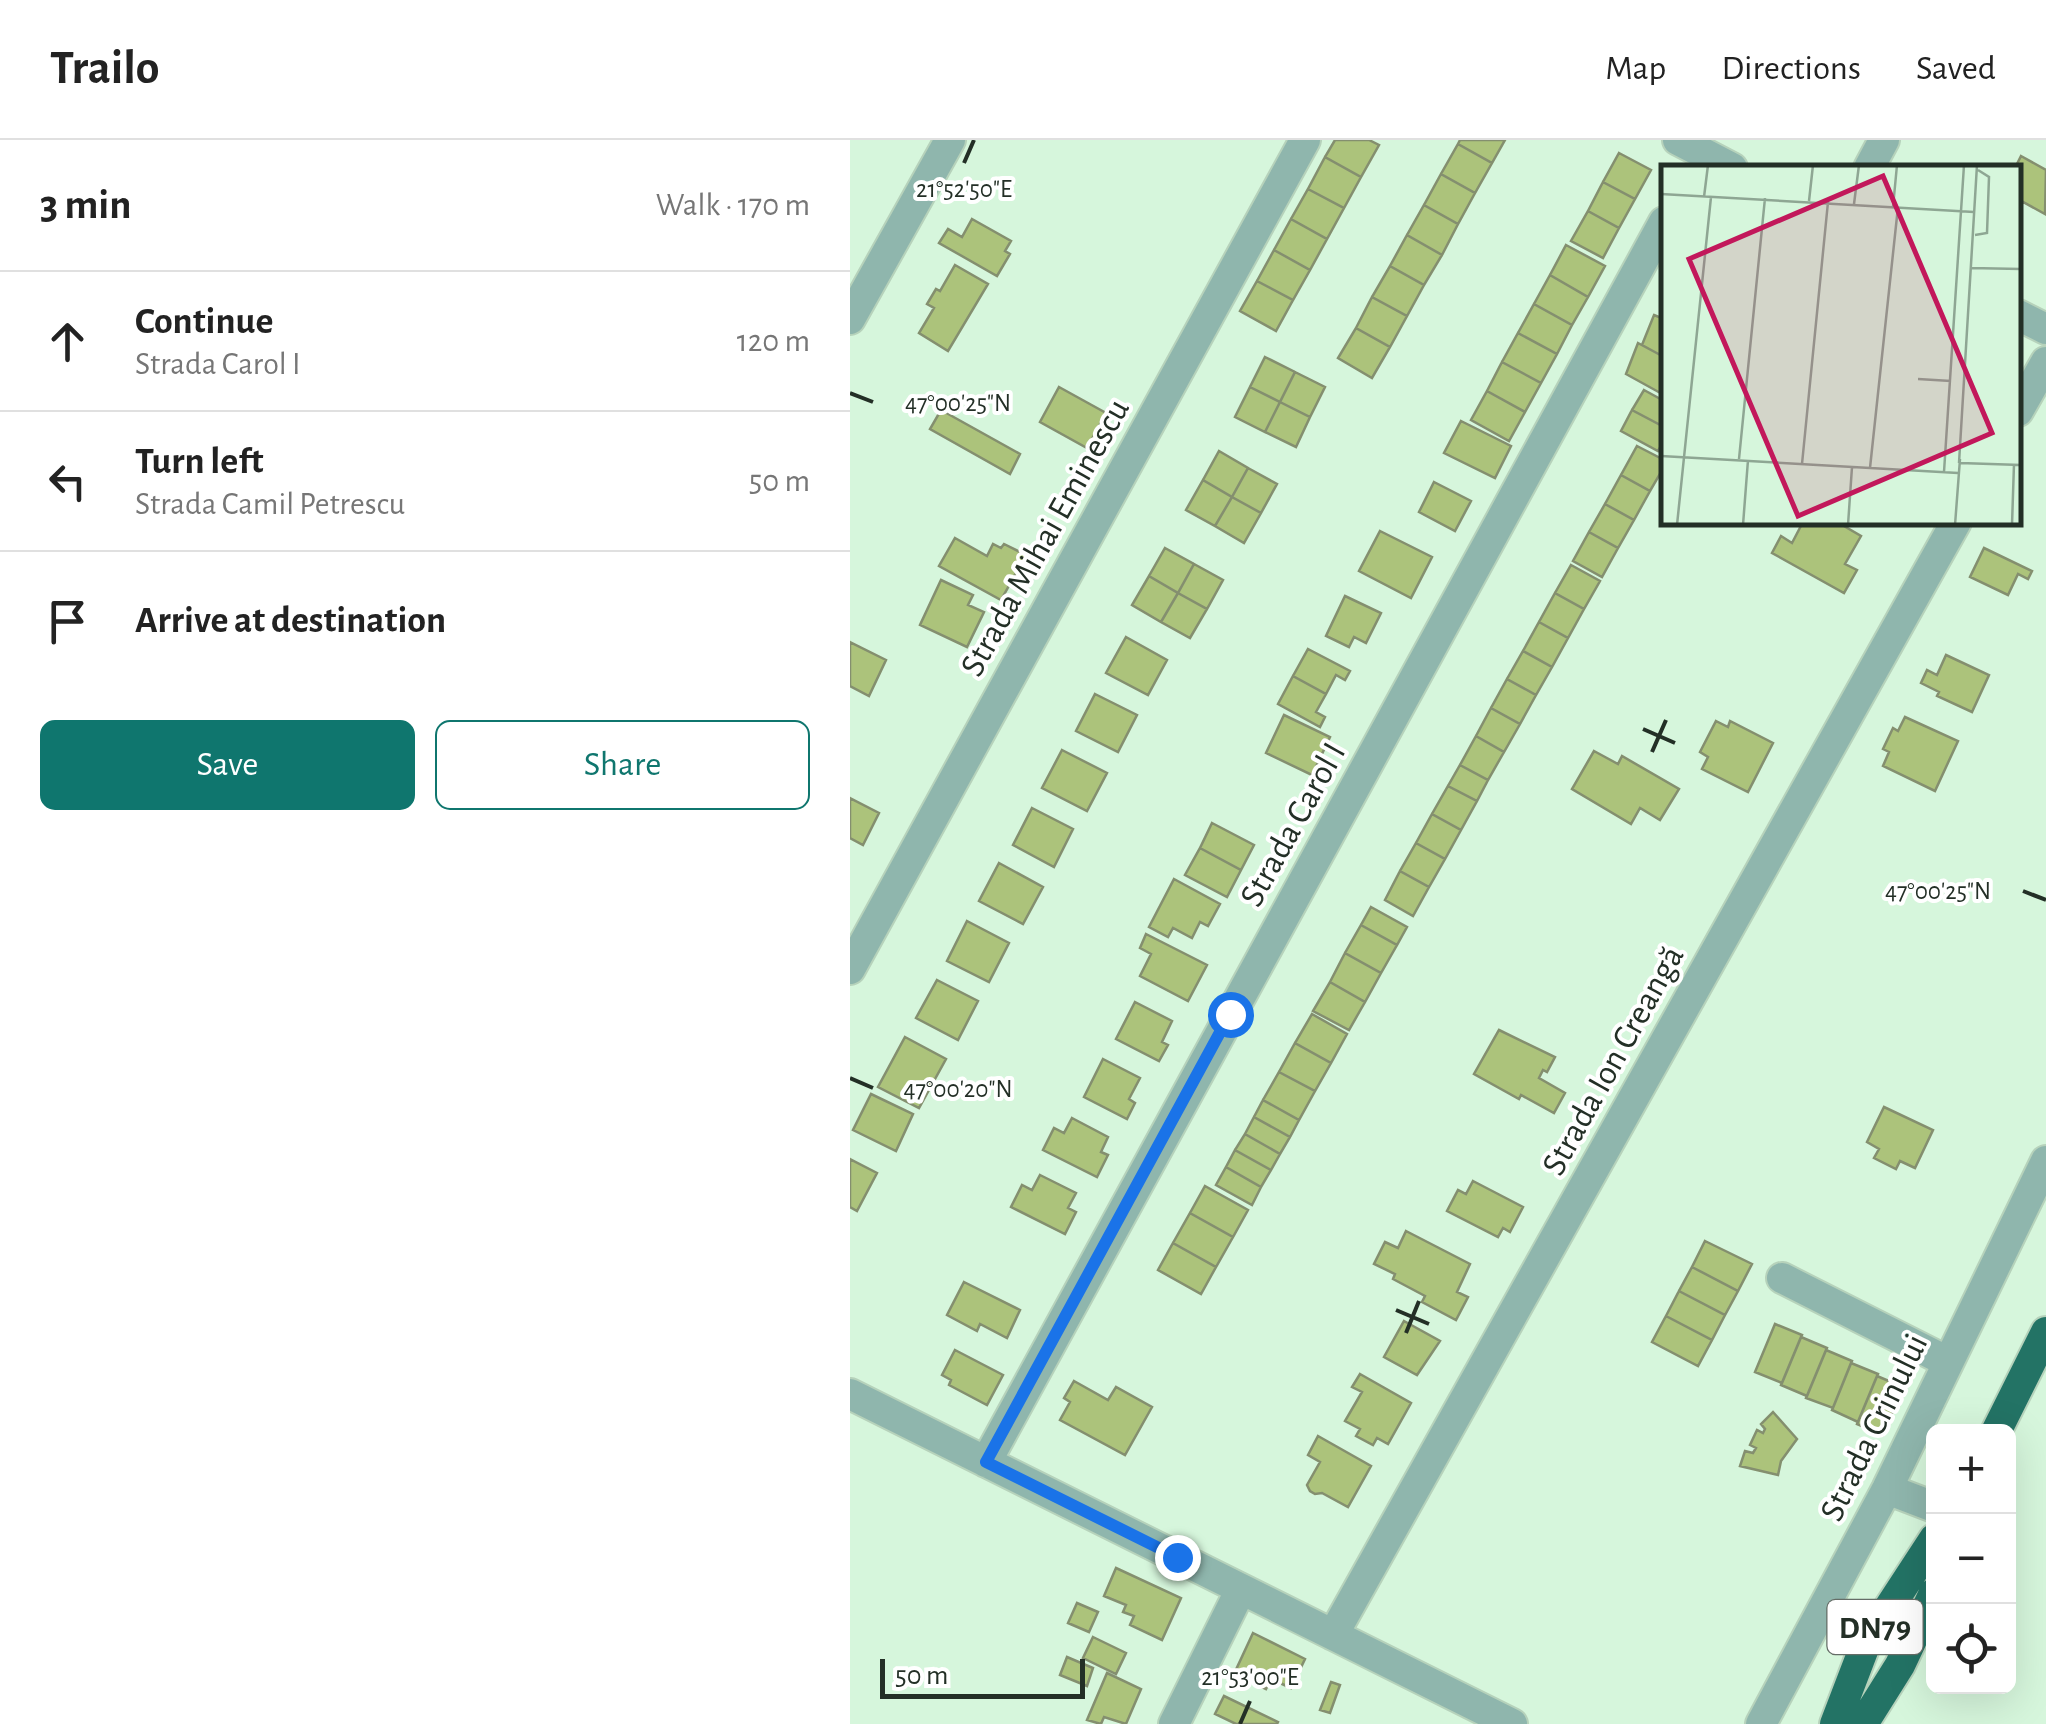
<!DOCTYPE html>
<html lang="en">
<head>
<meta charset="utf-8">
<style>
	body { margin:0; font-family:"Alegreya Sans",sans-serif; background:#f2f2f2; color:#222 }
	.controls { position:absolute; right:30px; bottom:30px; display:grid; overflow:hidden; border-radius:15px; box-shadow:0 10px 40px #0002 }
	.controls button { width:90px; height:90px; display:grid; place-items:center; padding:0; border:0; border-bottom:2px solid #e0e0e0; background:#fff; color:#222; font:50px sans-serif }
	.scale { position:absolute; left:30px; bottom:25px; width:205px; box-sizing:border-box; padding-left:10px; border:5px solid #232f26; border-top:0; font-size:28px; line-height:35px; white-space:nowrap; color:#232f26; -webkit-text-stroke:8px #fff; paint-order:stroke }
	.stop { position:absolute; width:30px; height:30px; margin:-22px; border:8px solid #1a73e8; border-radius:50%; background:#fff }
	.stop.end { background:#1a73e8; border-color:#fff; box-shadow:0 2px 10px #0008 }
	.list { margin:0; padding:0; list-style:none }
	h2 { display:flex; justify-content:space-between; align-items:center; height:130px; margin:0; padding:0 40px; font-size:42px }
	h2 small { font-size:32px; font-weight:400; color:#767676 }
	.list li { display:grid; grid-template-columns:65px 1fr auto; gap:30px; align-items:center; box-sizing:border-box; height:140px; padding:0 40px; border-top:2px solid #e0e0e0 }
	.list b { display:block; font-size:38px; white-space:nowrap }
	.list p { margin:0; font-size:32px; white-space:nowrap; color:#767676 }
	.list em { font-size:32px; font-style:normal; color:#767676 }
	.actions { display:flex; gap:20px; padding:30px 40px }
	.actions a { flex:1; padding:22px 0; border:2px solid #0f766e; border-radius:15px; text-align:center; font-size:35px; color:#0f766e }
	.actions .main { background:#0f766e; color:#fff }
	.icon { flex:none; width:55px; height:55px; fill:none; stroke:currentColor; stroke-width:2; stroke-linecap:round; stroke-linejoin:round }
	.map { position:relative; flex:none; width:1196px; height:1584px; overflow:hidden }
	header { display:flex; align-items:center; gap:60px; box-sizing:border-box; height:140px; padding:0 50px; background:#fff; border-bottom:2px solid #e0e0e0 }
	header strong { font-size:48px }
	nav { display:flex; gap:55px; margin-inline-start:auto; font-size:35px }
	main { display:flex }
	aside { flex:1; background:#fff }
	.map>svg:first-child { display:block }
</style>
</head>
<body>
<header>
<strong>Trailo</strong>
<nav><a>Map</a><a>Directions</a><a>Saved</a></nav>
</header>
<main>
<aside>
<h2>3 min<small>Walk · 170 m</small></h2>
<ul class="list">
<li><svg class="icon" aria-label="ahead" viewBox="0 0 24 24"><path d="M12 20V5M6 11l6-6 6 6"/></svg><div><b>Continue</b><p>Strada Carol I</p></div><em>120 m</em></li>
<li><svg class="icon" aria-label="left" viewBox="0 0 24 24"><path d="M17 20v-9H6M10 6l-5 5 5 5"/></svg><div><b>Turn left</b><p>Strada Camil Petrescu</p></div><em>50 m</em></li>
<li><svg class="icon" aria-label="arrive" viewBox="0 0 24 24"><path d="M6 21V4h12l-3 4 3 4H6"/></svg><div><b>Arrive at destination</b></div></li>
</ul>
<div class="actions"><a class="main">Save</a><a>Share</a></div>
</aside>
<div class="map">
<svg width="1196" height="1584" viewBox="0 0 1196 1584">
	<rect width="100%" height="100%" fill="#d6f6dc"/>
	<path fill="#acc37b" stroke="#848f6f" stroke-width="2.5" d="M485,0H519L529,5L511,37L475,17Z
		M610,0H655L642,23L608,4Z
		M608,4L642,23L625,53L591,34Z
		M769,13L801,30L785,59L753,42Z
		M1171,16L1196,30L1195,74L1173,62L1168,70V28H1165Z
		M475,17L511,37L494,68L458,49Z
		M591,34L625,53L608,84L574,65Z
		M753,42L785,59L769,88L738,71Z
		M458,49L494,68L477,99L441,79Z
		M574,65L608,84L592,115L557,95Z
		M738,71L769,88L753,118L721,101Z
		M122,79L161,101L155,111L160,114L147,136L89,103L98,89L112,97Z
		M441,79L477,99L460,130L424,110Z
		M557,95L592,115L574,145L540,126Z
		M716,105L755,126L738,157L700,135Z
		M424,110L460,130L443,160L407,141Z
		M105,125L138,144L98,211L69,193L84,168L77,164L86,149L90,151Z
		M540,126L574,145L557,176L522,157Z
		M700,135L738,157L722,185L684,164Z
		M407,141L443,160L426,191L390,171Z
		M522,157L557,176L540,207L506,188Z
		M684,164L722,185L707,214L668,193Z
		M804,175L814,179V217L792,205Z
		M506,188L540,207L522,238L488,218Z
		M668,193L707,214L691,243L652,222Z
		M788,203L814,217V255L776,234Z
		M415,217L445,232L430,262L400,247Z
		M652,222L691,243L675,272L637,251Z
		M445,232L475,247L460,277L430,262Z
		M209,247L256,273L237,308L190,282Z
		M400,247L430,262L415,292L385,277Z
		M794,250L814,261V287L782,270Z
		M637,251L675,272L659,301L621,280Z
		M430,262L460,277L446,307L415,292Z
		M91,270L170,314L160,334L80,289Z
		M782,270L814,287V301L808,311L771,291Z
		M611,281L661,306L645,338L594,313Z
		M787,306L814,320V327L800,351L771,335Z
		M369,311L398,328L382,357L353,340Z
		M398,328L427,344L411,373L382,357Z
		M771,335L800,351L784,380L755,364Z
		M353,340L382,357L365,386L336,370Z
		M584,342L621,361L605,391L569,372Z
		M382,357L411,373L394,403L365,386Z
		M755,364L784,380L768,408L739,392Z
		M953,382H987L1011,396L995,424L1007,430L994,453L922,413L931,396L942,403Z
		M530,391L582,417L561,458L509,431Z
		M739,392L768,408L752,437L723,421Z
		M105,398L137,416L143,404L151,408L154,404L176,415L151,460L89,426Z
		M315,408L344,424L328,453L299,436Z
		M1134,408L1182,431L1178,439L1168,434L1158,455L1120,437Z
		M344,424L373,440L357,469L328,453Z
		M721,425L750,441L734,469L705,453Z
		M299,436L328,453L311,482L282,465Z
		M91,440L123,455L118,465L134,472L117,507L70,485Z
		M328,453L357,469L340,498L311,482Z
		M705,453L734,469L718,498L689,482Z
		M495,456L531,473L516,503L504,497L499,507L476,496Z
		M689,482L718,498L702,527L673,511Z
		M276,497L317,520L298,555L256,533Z
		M0,502L36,520L19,556L0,546Z
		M458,509L500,531L495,540L486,535L476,554L443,536Z
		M673,511L702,527L686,555L657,539Z
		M1096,515L1139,535L1122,572L1087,556L1089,552L1071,543L1077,530L1087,535Z
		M443,536L476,554L466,572L475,577L470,587L428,564Z
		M657,539L686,555L670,584L641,568Z
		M245,554L287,575L268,612L226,591Z
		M641,568L670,584L654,612L626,596Z
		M434,575L480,597L462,635L416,613Z
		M1055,577L1108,601L1085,651L1033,626L1039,612L1033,609L1043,588L1048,591Z
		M866,581L878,587L880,581L923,603L898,652L852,629L858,617L850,612Z
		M626,596L654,612L638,640L610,625Z
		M212,610L257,633L237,671L192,648Z
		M744,611L768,624L772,616L829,649L810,680L790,668L781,684L722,649Z
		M610,625L638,640L627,661L598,646Z
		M598,646L627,661L611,690L582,674Z
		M0,658L29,673L13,705L0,698Z
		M182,668L223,689L204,727L163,705Z
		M582,674L611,690L595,719L566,703Z
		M362,683L404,705L391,730L350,708Z
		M566,703L595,719L579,747L550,731Z
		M350,708L391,730L377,757L335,735Z
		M149,723L193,747L173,784L129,761Z
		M550,731L579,747L563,776L535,760Z
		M324,739L370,764L358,786L350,782L342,798L323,788L318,797L299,787Z
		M521,767L557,787L547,805L511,785Z
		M117,781L159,803L139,842L97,821Z
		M511,785L547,805L531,833L495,813Z
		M296,794L357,825L338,861L290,836L301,814L290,808Z
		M495,813L531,833L515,862L480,842Z
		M87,840L128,861L108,900L66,878Z
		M480,842L515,862L499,890L463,871Z
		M285,862L322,881L312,902L318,905L309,921L266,899Z
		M462,874L497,894L481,923L445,903Z
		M649,890L705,917L697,932L693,930L689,938L715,953L704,973L671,955L669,959L624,934Z
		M55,897L96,919L69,968L28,947Z
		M445,903L481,923L465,951L429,932Z
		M253,919L290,938L279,959L285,963L277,979L234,957Z
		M429,932L465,951L449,980L413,960Z
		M21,954L63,974L46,1011L3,990Z
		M413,960L449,980L440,997L404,977Z
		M1034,967L1083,990L1065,1028L1050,1021L1046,1029L1024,1018L1029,1009L1017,1002Z
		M404,977L440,997L430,1014L395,994Z
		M222,978L258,997L251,1012L258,1015L247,1037L193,1010L204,988L214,993Z
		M395,994L430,1014L421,1030L385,1010Z
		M385,1010L421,1030L411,1047L376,1027Z
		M0,1019L27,1033L7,1071L0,1067Z
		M376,1027L411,1047L402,1065L366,1045Z
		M190,1035L226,1053L218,1068L226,1072L215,1094L161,1067L172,1045L182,1050Z
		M623,1041L673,1067L660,1092L653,1088L648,1097L597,1071L608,1050L616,1054Z
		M355,1046L398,1070L383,1097L340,1073Z
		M340,1073L383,1097L366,1127L323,1103Z
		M556,1091L620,1124L607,1152L618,1157L606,1180L572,1162L575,1156L543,1139L545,1134L524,1124L535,1102L548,1108Z
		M855,1101L902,1124L888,1151L842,1127Z
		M323,1103L366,1127L351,1154L308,1130Z
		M842,1127L888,1151L875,1175L829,1151Z
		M114,1142L170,1170L157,1198L130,1184L127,1191L97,1175Z
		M829,1151L875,1175L862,1200L816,1176Z
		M816,1176L862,1200L848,1226L802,1202Z
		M554,1181L590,1201L567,1235L534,1217Z
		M925,1184L952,1195L932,1243L905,1232Z
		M951,1197L977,1208L957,1256L931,1245Z
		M105,1210L153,1235L137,1265L99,1245L101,1240L92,1235Z
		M976,1210L1002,1221L983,1268L956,1258Z
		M1001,1223L1028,1234L1008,1282L982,1270Z
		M510,1234L561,1263L538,1304L527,1298L523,1305L506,1296L510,1289L495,1281L512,1252L502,1247Z
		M1027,1236L1053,1247L1033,1295L1007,1284Z
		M224,1241L258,1260L266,1247L302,1267L275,1315L210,1280L220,1262L214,1258Z
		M923,1272L947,1299L931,1321L928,1335L890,1326L895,1311L903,1313L906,1308L900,1305L907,1290L913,1293L915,1289L911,1284Z
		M468,1296L521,1326L498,1367L472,1353L465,1354L460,1351L457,1345L470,1322L458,1315Z
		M266,1428L331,1458L312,1500L280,1485L284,1476L273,1472L276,1465L254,1456Z
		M227,1463L248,1472L239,1492L218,1483Z
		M403,1493L455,1519L441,1548L421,1539L416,1549L384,1534Z
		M243,1497L276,1513L266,1534L233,1518Z
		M217,1517L243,1528L237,1546L210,1535Z
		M257,1533L291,1549L276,1584L254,1577L251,1584L237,1580Z
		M481,1542L490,1545L480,1573L470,1570Z
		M374,1556L428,1582L427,1584H386L365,1574Z"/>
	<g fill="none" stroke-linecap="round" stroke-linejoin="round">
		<defs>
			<path id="minor" d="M828,0L882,28
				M1019,28L1034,0
				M1168,175L1196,189
				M0,179L100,0
				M1168,271L1196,222
				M0,829L455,0
				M932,1138L1098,1222
				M0,1254L662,1584
				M136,1322L814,82
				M1037,1349L1084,1367
				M483,1495L1106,382
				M324,1584L391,1449
				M911,1584L1037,1349L1196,1021"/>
			<path id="highway" d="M1146,1292L1196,1192
				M985,1584L1016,1503L1084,1399
				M1013,1584L1050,1525L1084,1453"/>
		</defs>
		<use href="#minor" stroke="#b6d2bb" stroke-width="34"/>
		<use href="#highway" stroke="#b6d2bb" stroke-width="34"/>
		<use href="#minor" stroke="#8fb6ad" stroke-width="30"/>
		<use href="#highway" stroke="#237365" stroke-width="30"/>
	</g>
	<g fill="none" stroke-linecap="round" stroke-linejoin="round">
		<path stroke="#1a73e8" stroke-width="12" d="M327,1417L136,1322L380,874"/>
	</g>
	<path fill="none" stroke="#232f26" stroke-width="4" d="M114,23L124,0M0,253L23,262M793,589L825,603M802,612L816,580M1173,751L1196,760M0,938L23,948M546,1170L579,1184M556,1193L569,1161M390,1584L400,1561"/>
	<g text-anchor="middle" stroke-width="8" stroke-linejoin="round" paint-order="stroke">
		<rect fill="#fff" stroke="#656d67" stroke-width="2.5" x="977.5" y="1460" width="95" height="54" rx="8"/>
		<g font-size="32" font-weight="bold" fill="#232f26">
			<text x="1025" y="1498">DN79</text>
		</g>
		<g font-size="35" fill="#232f26" stroke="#fff">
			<text transform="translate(194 397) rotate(-61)" y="12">Strada Mihai Eminescu</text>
			<text transform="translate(442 684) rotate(-61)" y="12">Strada Carol I</text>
			<text transform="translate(762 920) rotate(-61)" y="12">Strada Ion Creangă</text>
			<text transform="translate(1023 1287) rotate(-64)" y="12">Strada Crinului</text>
		</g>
	</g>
	<g transform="translate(811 25)">
		<rect width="360" height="360" fill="#d6f6dc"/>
		<path fill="none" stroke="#8ea693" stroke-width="2.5" d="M0,29L313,47M43,32L47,0M148,36L152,0M193,39L198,0M232,42L236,0M314,70L326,68L328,12L317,5M309,103L360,104M257,214L290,216M0,291L297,308M78,294L104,33M298,298L316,0M299,298L360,300M141,299L167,37M209,303L237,42M283,307L303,0M16,360L50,32M82,360L87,295M187,360L191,302M294,360L299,294M351,360L353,299"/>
		<path fill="#c2185b" fill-opacity="0.15" stroke="#c2185b" stroke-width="5" d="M222,11L331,268L137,351L28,94Z"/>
		<rect width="360" height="360" fill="none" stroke="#232f26" stroke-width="5"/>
	</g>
	<g font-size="25" text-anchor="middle" fill="#232f26" stroke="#fff" stroke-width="8" stroke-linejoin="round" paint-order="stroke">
		<text x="114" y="57">21°52'50"E</text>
		<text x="108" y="271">47°00'25"N</text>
		<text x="1088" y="759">47°00'25"N</text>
		<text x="108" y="957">47°00'20"N</text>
		<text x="400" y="1545">21°53'00"E</text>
	</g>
</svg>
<div class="controls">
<button>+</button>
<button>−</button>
<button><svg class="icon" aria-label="locate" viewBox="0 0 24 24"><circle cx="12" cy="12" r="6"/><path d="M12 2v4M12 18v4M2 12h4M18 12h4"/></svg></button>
</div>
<div class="scale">50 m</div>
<div class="stop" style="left:380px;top:874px"></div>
<div class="stop end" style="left:327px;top:1417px"></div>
</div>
</main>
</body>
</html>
